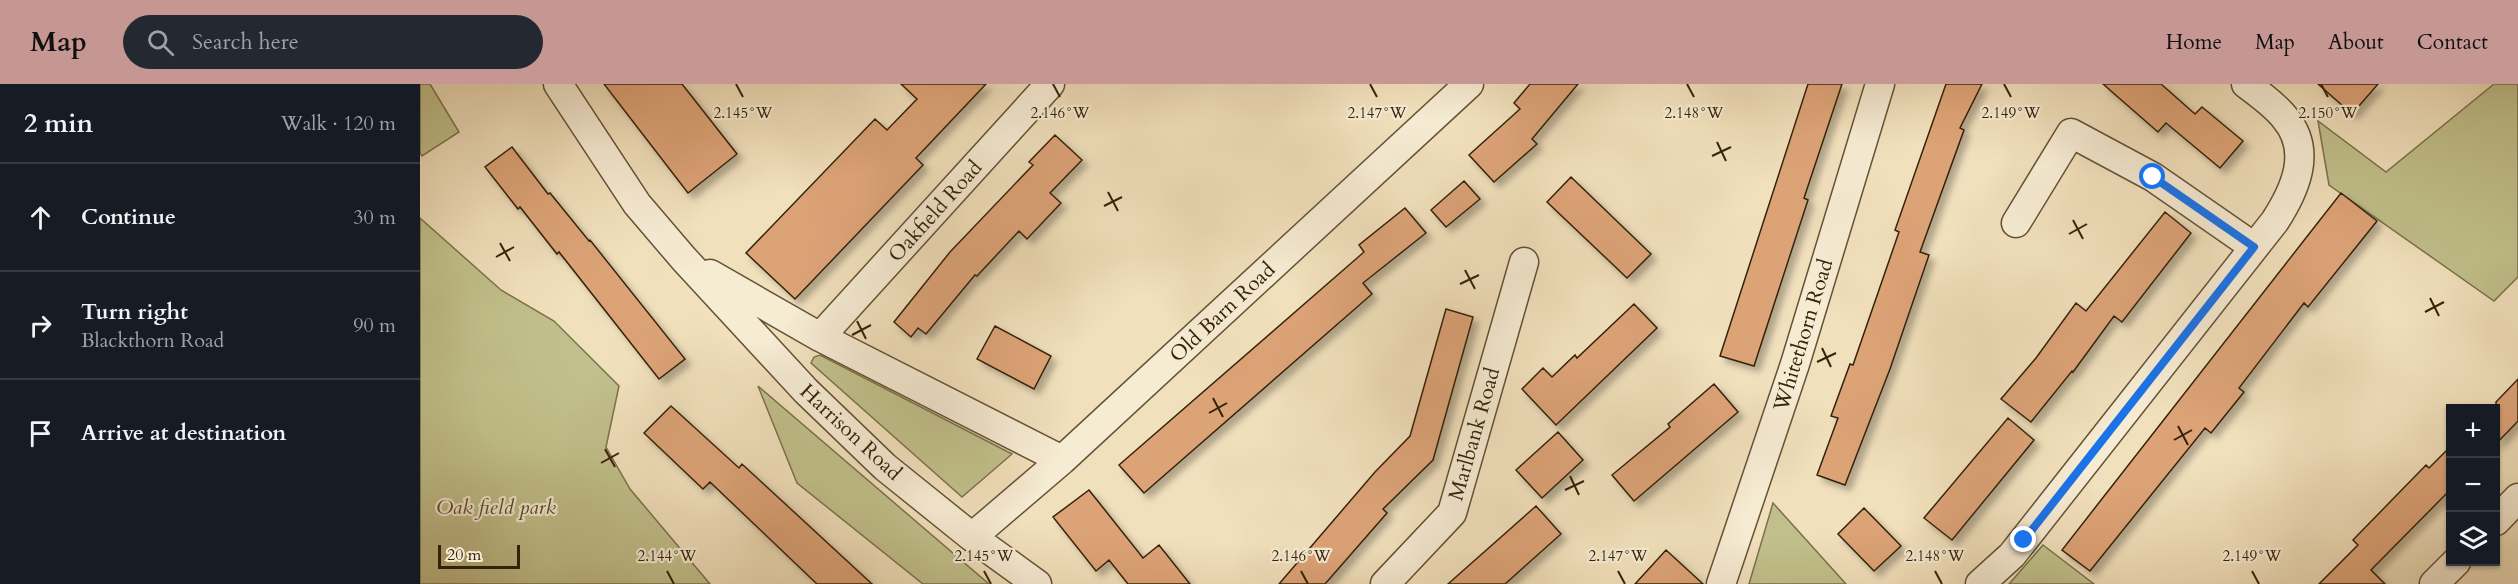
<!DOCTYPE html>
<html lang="en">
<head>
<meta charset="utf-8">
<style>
	body { margin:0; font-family:Cardo,serif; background:#242831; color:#f1f3f6 }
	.controls { position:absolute; right:18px; bottom:18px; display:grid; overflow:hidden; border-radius:0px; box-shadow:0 2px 4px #0004 }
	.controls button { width:54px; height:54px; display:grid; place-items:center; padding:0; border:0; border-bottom:2px solid #363941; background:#171b24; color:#f1f3f6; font:30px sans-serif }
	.scale { position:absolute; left:18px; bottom:15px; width:82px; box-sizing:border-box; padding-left:6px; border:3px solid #352309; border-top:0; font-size:16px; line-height:21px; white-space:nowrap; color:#352309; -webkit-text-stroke:4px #f6ebd3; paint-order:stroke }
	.stop { position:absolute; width:18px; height:18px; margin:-14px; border:4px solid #1a73e8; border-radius:50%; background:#fff }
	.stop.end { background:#1a73e8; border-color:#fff; box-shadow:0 2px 6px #0008 }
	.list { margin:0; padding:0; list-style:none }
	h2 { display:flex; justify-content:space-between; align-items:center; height:78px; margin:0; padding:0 24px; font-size:26px }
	h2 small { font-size:20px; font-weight:400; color:#9ea1a6 }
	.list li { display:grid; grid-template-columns:39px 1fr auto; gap:18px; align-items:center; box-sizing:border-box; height:108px; padding:0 24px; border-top:2px solid #363941 }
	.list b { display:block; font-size:22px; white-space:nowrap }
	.list p { margin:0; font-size:20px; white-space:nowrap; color:#9ea1a6 }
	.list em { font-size:20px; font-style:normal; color:#9ea1a6 }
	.icon { flex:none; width:33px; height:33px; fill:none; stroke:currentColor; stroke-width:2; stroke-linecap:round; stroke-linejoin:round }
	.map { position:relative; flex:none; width:2098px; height:500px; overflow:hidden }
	header { display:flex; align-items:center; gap:36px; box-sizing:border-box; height:84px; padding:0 30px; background:#c59692; color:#111 }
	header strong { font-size:28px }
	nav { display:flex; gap:33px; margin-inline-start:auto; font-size:21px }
	.search { width:420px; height:54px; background:#242831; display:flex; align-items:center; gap:15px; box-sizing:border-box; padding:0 21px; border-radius:33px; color:#9ea1a6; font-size:22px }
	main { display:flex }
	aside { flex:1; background:#171b24 }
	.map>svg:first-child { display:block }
</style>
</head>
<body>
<header>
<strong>Map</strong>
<div class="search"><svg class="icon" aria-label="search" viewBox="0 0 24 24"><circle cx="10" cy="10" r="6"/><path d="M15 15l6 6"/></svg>Search here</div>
<nav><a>Home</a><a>Map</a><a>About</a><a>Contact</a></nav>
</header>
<main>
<aside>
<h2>2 min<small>Walk · 120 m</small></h2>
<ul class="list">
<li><svg class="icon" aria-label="ahead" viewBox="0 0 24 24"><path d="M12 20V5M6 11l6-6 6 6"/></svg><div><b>Continue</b></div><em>30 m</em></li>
<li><svg class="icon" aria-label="right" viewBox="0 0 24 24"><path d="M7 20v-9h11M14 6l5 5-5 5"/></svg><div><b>Turn right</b><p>Blackthorn Road</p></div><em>90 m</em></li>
<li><svg class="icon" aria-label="arrive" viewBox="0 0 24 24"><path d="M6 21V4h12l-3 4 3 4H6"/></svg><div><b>Arrive at destination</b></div></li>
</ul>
</aside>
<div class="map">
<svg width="2098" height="500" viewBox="0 0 2098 500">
	<defs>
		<filter id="shadow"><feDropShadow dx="5.5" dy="5.5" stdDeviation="3" flood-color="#0004"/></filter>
	</defs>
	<rect width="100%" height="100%" fill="#f1e0bc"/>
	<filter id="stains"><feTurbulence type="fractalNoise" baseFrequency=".00333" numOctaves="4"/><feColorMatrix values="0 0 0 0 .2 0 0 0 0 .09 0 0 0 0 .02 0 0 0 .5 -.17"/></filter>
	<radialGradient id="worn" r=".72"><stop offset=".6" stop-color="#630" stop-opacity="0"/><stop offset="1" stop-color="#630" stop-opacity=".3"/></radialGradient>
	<path fill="#c1c08c" stroke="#7b724a" stroke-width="1.5" d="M0,0H10L39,48L2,72L0,69Z
		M2074,0H2098V193L2074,217L1909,101L1898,37L1966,88Z
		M0,134L81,206L134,237L199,302L186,363L210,405L290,500H0Z
		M400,271L592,370L542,413L391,279L394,273Z
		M338,302L569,500H503L377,399Z
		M1353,419L1426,500H1329Z
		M1623,461L1674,500H1589Z"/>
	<path fill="#dca377" stroke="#352309" stroke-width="1.5" filter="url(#shadow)" d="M184,0H262L317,70L268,109Z
		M481,0H566L496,74L503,81L375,215L326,169L455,35L467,46L497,15Z
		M1110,0H1158L1112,55L1117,60L1074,98L1049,71L1100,25L1094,19Z
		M1388,0H1422L1384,114L1388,116L1334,282L1300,272Z
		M1526,0H1562L1540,44L1544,46L1500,168L1509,171L1470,285L1425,401L1397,391L1418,334L1411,332L1430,280L1433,281L1479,148L1475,146Z
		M1683,0H1741L1775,30L1782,23L1823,57L1800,84L1746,39L1738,48Z
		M1898,0H1958L1932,30Z
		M635,51L662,76L630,109L641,119L607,155L599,147L557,192L555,191L506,250L498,244L491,253L474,238L530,168L613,81L609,78Z
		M92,63L128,110L130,109L169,157L170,156L265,275L239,295L139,168L137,170L100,123L98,125L65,83Z
		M1151,93L1231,170L1207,194L1127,118Z
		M1044,97L1060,115L1026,143L1011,126Z
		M1921,109L1957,137L1888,223L1884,219L1819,304L1824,308L1791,349L1785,344L1670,487L1642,466Z
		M985,124L1006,149L943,199L952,210L724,409L699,381L944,168L939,161Z
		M1745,128L1771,149L1702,238L1694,232L1653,288L1652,287L1611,338L1581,315L1616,274L1656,219L1666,227Z
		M1214,220L1237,244L1136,341L1102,305L1123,284L1132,293L1155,271L1157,274Z
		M1026,225L1053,233L1013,376L963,425L967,429L905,500H859L955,388L990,352Z
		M575,242L631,272L614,305L557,275Z
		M2098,295V337L2076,360V318Z
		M1294,300L1318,328L1214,417L1192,391L1250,343L1248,340Z
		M251,322L319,384L322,380L452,500H397L290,398L283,405L224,349Z
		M1588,334L1614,356L1532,456L1504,434Z
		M1138,348L1163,376L1122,414L1096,386Z
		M2031,362V405L1951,486L1965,500H1899L1938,461L1933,456L2006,381L2009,384Z
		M669,406L723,474L739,461L770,500H708L689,476L676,487L633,433Z
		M1116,422L1141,450L1085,500H1028Z
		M1444,424L1481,462L1454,487L1418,450Z
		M1246,466L1283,500H1215Z"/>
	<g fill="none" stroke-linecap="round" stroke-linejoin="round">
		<defs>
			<path id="minor" d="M138,0L217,120L264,175L386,307L465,383L552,453L617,500
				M1596,139L1651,49L1733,93L1834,163
				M290,190L400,253L642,376
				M400,253L630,0
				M2076,437L2098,414
				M552,453L642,376L1049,0
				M965,500L1032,429L1104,178
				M1301,500L1375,280L1460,0
				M1560,500L1592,471L1855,137C1875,106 1893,67 1865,34C1855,21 1839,10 1826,0
				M2014,500L2036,478"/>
		</defs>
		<use href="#minor" stroke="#645236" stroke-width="31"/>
		<use href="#minor" stroke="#f6ebd3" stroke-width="28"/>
	</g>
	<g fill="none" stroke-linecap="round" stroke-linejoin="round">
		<path stroke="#1a73e8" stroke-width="8" d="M1604,456L1834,163L1733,93"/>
	</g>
	<path fill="none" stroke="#352309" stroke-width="2" d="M316,0L323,13M633,0L640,13M950,0L957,13M1267,0L1274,13M1584,0L1591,13M1901,0L1908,13M1297,58L1306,77M1292,72L1311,63M688,108L698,127M684,122L702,113M1653,136L1663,155M1649,150L1667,140M80,159L90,177M76,173L94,163M1045,186L1055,205M1040,200L1059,191M2010,214L2019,232M2005,228L2024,218M437,237L446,255M432,251L451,241M1402,264L1411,283M1397,278L1416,269M793,314L803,333M789,329L807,319M1758,342L1768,361M1754,356L1772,346M185,365L195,383M181,379L199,369M1150,392L1159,411M1145,406L1164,397M247,487L254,500M564,487L571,500M881,487L888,500M1198,487L1205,500M1515,487L1522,500M1832,487L1839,500"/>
	<g text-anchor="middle" stroke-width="4.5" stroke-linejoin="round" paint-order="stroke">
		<g font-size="21" fill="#352309" stroke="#f6ebd3">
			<text transform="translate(515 127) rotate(-48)" y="7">Oakfield Road</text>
			<text transform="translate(802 228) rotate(-43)" y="7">Old Barn Road</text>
			<text transform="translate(1383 251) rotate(-73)" y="7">Whitethorn Road</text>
			<text transform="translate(431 348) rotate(43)" y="7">Harrison Road</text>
			<text transform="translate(1054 350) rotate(-74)" y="7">Marlbank Road</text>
		</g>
		<g font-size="21" font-style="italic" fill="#584a2a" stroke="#f6ebd3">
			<text x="76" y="430">Oak field park</text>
		</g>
	</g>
	<g font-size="15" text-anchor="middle" fill="#352309" stroke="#f6ebd3" stroke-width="4.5" stroke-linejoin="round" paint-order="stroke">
		<text x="323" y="34">2.145°W</text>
		<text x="640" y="34">2.146°W</text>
		<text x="957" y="34">2.147°W</text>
		<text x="1274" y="34">2.148°W</text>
		<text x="1591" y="34">2.149°W</text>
		<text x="1908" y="34">2.150°W</text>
		<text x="247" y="477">2.144°W</text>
		<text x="564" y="477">2.145°W</text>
		<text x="881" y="477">2.146°W</text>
		<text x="1198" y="477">2.147°W</text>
		<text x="1515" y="477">2.148°W</text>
		<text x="1832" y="477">2.149°W</text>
	</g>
	<rect width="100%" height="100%" filter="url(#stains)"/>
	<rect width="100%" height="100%" fill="url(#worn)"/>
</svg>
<div class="controls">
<button>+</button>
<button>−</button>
<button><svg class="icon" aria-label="layers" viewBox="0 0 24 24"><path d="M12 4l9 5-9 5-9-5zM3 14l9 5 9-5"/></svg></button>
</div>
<div class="scale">20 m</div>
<div class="stop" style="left:1733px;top:93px"></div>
<div class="stop end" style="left:1604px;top:456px"></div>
</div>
</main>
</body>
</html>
